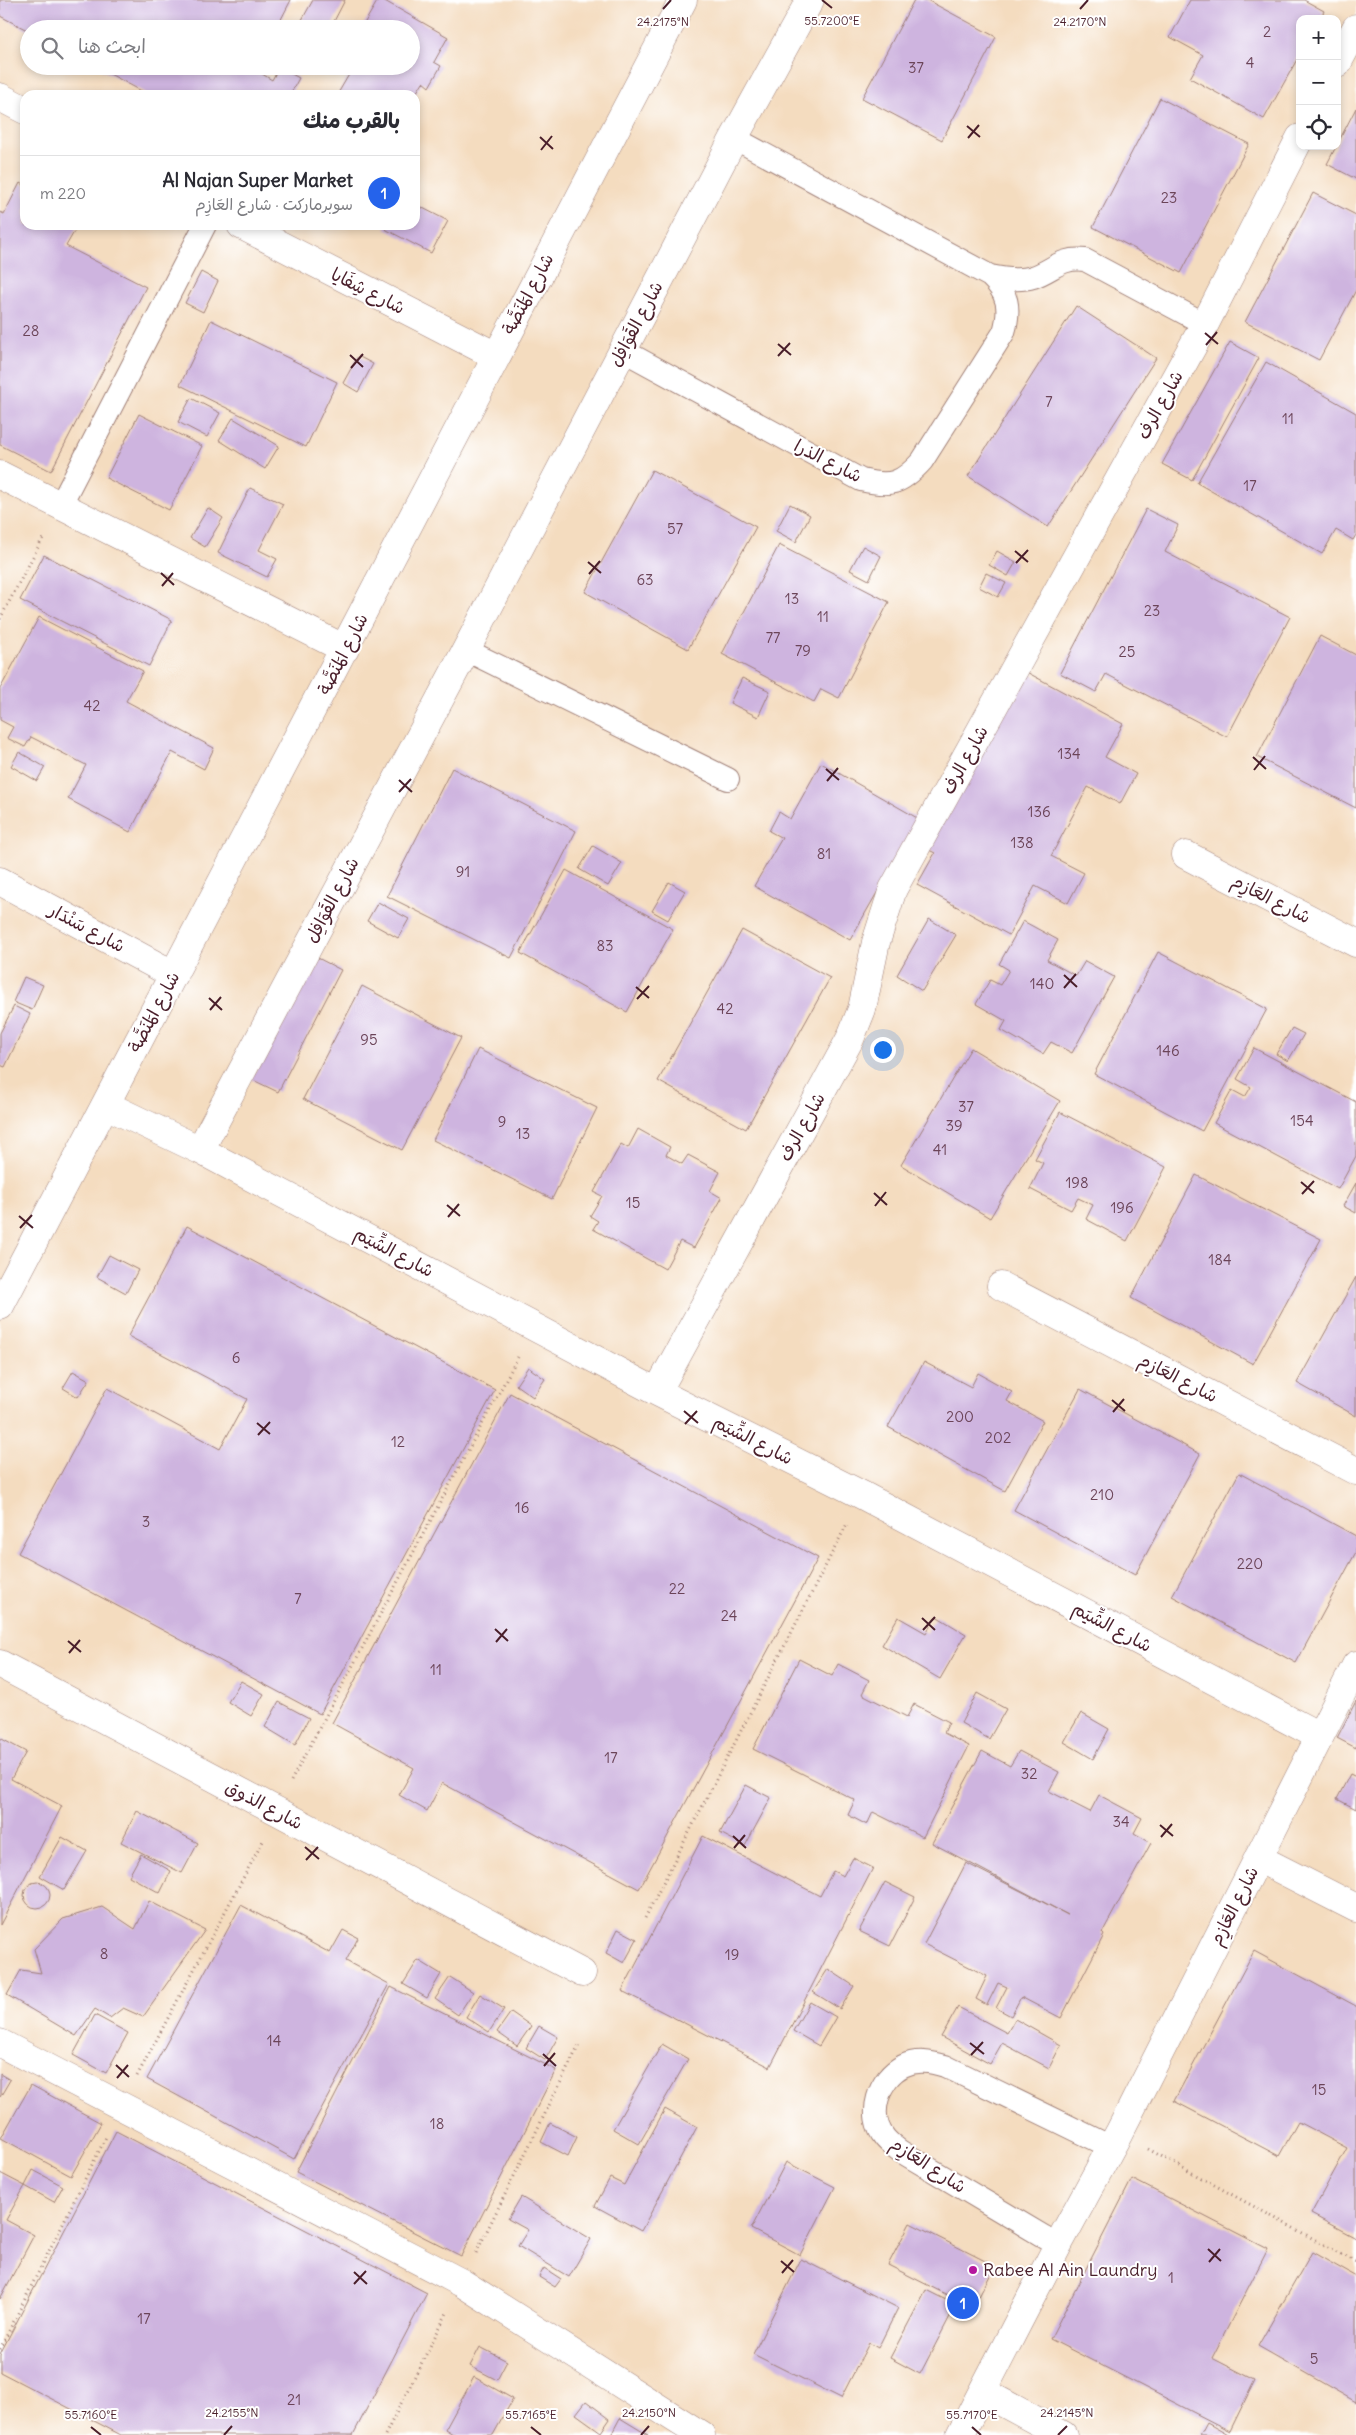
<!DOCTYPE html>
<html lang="ar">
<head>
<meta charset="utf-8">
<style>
	body { margin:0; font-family:Delius,"Playpen Sans Arabic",sans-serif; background:#f2f2f3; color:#2b2b33; direction:rtl }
	.controls { position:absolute; right:15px; top:15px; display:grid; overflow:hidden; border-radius:10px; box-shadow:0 2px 8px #0003 }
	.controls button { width:45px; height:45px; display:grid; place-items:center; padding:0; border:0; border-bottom:1px solid #e1e1e2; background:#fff; color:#2b2b33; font:25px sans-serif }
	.you { position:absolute; left:882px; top:1049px; width:18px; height:18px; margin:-12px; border:4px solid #fff; border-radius:50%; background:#1a73e8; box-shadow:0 0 0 8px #1a73e833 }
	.badge { display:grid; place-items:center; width:32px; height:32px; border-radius:50%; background:#2563eb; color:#fff; font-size:16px; font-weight:700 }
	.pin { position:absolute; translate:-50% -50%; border:2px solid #fff; box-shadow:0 1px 5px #0006 }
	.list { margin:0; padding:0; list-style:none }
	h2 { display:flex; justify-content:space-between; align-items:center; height:65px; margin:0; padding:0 20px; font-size:21px }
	h2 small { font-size:16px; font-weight:400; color:#7c7c81 }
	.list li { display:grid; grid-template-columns:32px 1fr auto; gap:15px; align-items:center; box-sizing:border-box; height:75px; padding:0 20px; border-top:1px solid #e1e1e2 }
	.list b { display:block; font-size:19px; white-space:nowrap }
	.list p { margin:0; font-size:16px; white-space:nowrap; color:#7c7c81 }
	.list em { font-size:16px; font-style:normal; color:#7c7c81 }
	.icon { flex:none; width:28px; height:28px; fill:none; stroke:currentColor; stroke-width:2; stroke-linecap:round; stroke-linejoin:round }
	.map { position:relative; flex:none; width:1356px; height:2435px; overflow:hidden; direction:ltr }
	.search { position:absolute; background:#fff; box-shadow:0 2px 8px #0003; left:20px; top:20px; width:400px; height:55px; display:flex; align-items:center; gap:12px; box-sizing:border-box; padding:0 18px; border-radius:28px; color:#7c7c81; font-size:19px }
	.panel { position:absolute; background:#fff; box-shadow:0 2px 8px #0003; left:20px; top:90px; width:400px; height:140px; border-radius:15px; direction:rtl }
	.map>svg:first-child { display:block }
</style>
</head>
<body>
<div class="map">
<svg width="1356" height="2435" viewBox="0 0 1356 2435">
	<rect width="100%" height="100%" fill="#fff"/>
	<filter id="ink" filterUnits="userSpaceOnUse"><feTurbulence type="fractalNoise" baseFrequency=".02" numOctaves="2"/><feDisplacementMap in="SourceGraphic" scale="10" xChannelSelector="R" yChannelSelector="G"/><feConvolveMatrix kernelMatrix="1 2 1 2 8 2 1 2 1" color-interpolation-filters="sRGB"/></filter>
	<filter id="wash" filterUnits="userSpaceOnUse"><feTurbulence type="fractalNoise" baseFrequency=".0096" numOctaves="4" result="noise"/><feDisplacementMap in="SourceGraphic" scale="20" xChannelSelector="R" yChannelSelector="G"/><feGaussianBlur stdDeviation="1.12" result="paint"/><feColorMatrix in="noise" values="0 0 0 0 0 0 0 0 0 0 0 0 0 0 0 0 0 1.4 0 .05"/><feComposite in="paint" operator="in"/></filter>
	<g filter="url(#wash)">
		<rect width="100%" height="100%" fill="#f4dcbf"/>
		<g id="blocks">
			<path fill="#ceb4df" d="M0,0H291L276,29H29V31L0,16Z
				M313,0H345L330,29L298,27Z
				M378,0H383L448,37L434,62L441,66L429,87L423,82L415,95H337L354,66H411V29H361Z
				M914,0H927L996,37L942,140L862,98Z
				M1190,0H1304L1324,11L1320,19H1300V54L1264,119L1190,78L1203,55L1170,37Z
				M95,66H256L254,69L272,80L279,67L299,78L290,95H149Z
				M1160,98L1249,144L1181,273L1093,227Z
				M1356,108V179L1327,164Z
				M20,183L25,186V225H78L66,246L146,287L51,471L0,445V212L4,214Z
				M1313,193L1356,215V290L1319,360L1245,322Z
				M415,204L448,221L431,253L385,229L387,225H415Z
				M201,272L218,281L203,312L185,303Z
				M1076,306L1156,358L1048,527L968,476Z
				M211,320L337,382L306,447L180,385Z
				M1230,342L1259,358L1192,480L1162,464Z
				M358,356L373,364L358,392L343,383Z
				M1266,362L1356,413V535L1353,540L1336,530L1322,554L1197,483Z
				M191,398L220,413L207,437L178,422Z
				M139,414L202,446L169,510L106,478Z
				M233,418L279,446L265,469L219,440Z
				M652,470L756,527L688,649L585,592Z
				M250,488L283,504L259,550L277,559L267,577L218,553Z
				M790,504L810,515L796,542L776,531Z
				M208,508L223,518L205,547L190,538Z
				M1146,509L1178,525L1165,552L1290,617L1227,737L1106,674L1096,692L1060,673Z
				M779,545L889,602L839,698L821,689L814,702L722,654Z
				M863,546L881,556L869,580L850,570Z
				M997,551L1016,562L1008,576L989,565Z
				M44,555L172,620L149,666L20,600Z
				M986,573L1006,583L998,597L979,587Z
				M39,617L143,671L126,701L214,748L204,769L172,752L130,832L68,799L86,765L31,737L25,747L7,738L13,727L0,720V689Z
				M1320,636L1356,655V808L1257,757Z
				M1019,668L1123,724L1105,757L1136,774L1120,804L1088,787L1051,856L1084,873L1068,903L1035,886L1009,935L917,885L935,853L923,847Z
				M742,678L770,691L758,717L730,703Z
				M19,752L45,767L37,781L11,766Z
				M821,763L919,819L850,940L754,886L782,838L769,831L779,812L790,819Z
				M452,768L576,831L511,958L387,896Z
				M593,846L622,863L608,886L579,869Z
				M566,870L673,929L627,1012L520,953Z
				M669,882L685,891L668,920L652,911Z
				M378,902L409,919L398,938L367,921Z
				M929,919L956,935L922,991L897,975Z
				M1023,921L1058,940L1047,960L1076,976L1085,961L1114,977L1072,1053L1051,1042L1043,1054L1001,1030L1006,1021L976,1004L990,980L1000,985L1009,970L999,964Z
				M742,930L830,978L746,1129L658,1081Z
				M1158,952L1267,1009L1202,1131L1094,1074Z
				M314,956L341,970L278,1092L251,1079Z
				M24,977L43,985L32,1010L13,1002Z
				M362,986L461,1038L402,1150L303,1099Z
				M14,1006L30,1014L5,1067L0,1065V1033Z
				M1292,1028L1304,1034L1288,1061L1276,1054Z
				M971,1048L1060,1101L990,1218L901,1165Z
				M1254,1048L1356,1102V1156L1338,1189L1214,1123L1232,1090L1245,1097L1251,1087L1237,1079Z
				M478,1049L597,1108L552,1199L433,1140Z
				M1060,1112L1166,1167L1127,1241L1086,1219L1093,1205L1078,1198L1071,1210L1030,1189L1043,1163L1035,1159Z
				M638,1129L670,1147L666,1155L682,1164L688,1155L720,1172L710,1191L722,1198L694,1248L680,1241L665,1269L593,1229L598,1221L590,1216L602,1196L594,1192L621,1144L628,1148Z
				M1196,1175L1321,1239L1253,1364L1131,1298Z
				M1356,1183V1213L1343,1206Z
				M187,1226L495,1390L320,1714L18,1553L107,1388L220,1449L247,1399L128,1336Z
				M109,1255L138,1270L126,1293L97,1277Z
				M1356,1277V1416L1297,1383Z
				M924,1362L971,1387L978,1373L1012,1392L1007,1401L1043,1421L1005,1491L888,1427Z
				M528,1367L545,1379L533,1397L516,1385Z
				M73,1371L89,1380L78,1397L63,1388Z
				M1080,1389L1200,1454L1135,1575L1014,1510Z
				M510,1393L818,1558L639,1889L442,1783L427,1811L399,1795L414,1768L332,1723Z
				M1239,1473L1356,1536V1552L1296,1663L1172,1596Z
				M936,1616L966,1634L940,1679L882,1645L898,1617L926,1633Z
				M799,1659L832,1676L838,1664L869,1680L862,1694L907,1717L914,1704L949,1722L944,1733L969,1746L923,1837L873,1812L867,1825L848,1815L855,1800L753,1749Z
				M241,1681L264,1694L251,1716L228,1702Z
				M977,1693L1006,1709L989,1739L961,1723Z
				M1356,1701V1748L1337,1738Z
				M279,1702L309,1718L295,1745L265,1727Z
				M1081,1713L1109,1729L1093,1759L1064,1742Z
				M0,1738L26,1752L11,1779L62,1806L0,1925Z
				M982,1751L1010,1766L1019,1751L1059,1772L1049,1791L1090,1812L1099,1795L1142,1818L1134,1833L1151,1843L1102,1933L1104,1935L1061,2018L1021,1997L1011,2016L996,2008L1007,1987L998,1983L987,2005L976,1999L987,1976L924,1944L966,1863L1068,1915L932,1843Z
				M1350,1774L1356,1777V1809L1337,1799Z
				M746,1785L771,1798L745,1846L720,1833Z
				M137,1811L198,1843L182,1873L121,1842Z
				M703,1836L820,1896L833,1871L843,1876L853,1858L873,1868L770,2067L622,1991Z
				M62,1837L87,1851L64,1890L40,1876Z
				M141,1854L171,1871L160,1893L129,1876Z
				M885,1882L915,1897L890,1946L859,1931Z
				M24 1895a13 13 0 1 1 26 0a13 13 0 1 1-26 0Z
				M149,1901L205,1930L143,2017L123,2008L110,2018L95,2009L76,2036L7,1995L21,1970L41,1973L34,1949L63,1919L102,1907L135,1929Z
				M241,1905L330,1953L343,1930L358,1938L346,1961L389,1984L294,2159L147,2079Z
				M618,1929L637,1939L624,1963L606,1953Z
				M1254,1951L1356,2006V2238L1311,2214L1347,2148L1298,2122L1279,2156L1174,2101Z
				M418,1960L441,1974L427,1998L403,1984Z
				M828,1969L854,1986L840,2009L813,1992Z
				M450,1977L473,1992L458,2015L435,1999Z
				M391,1987L556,2070L461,2256L296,2172Z
				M480,1994L504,2009L489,2032L466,2017Z
				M810,2002L836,2017L819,2046L793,2031Z
				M958,2007L1007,2033L1015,2019L1061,2045L1049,2068L1002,2043L990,2064L941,2037Z
				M511,2012L531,2026L517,2046L497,2032Z
				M95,2015L128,2033L106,2073L73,2055Z
				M539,2026L558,2037L545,2060L526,2048Z
				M662,2044L688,2059L639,2144L613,2129Z
				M0,2074L10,2080L0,2097Z
				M31,2085L101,2123L71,2176L1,2138Z
				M665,2109L697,2127L641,2231L595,2206L610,2178L624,2185Z
				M550,2123L577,2137L568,2156L541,2142Z
				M116,2131L427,2293L353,2435H121L0,2372V2354Z
				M786,2162L835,2187L800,2255L751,2229Z
				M33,2170L63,2186L54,2202L25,2186Z
				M0,2173L25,2186L6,2220L34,2235L0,2299Z
				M1132,2179L1268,2249L1212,2358L1255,2380L1230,2431L1050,2339Z
				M521,2197L591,2239L569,2277L518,2246L528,2230L508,2219Z
				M910,2223L995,2266L973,2308L888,2265Z
				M1312,2252L1356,2277V2402L1258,2346Z
				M801,2259L898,2308L878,2348L869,2343L841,2398L753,2354Z
				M544,2268L561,2279L555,2287L539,2277Z
				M926,2290L956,2305L920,2374L890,2358Z
				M480,2347L507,2361L497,2380L470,2366Z
				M474,2377L513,2399L493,2435H453L445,2430Z
				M586,2401L610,2419L601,2432L576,2414Z
				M620,2418L648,2435H611Z
				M1207,2422L1230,2435H1200Z"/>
		</g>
	</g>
	<g filter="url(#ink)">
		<use href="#blocks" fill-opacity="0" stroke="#9f7e75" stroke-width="1"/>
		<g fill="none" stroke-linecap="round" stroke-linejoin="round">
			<defs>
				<path id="service" d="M734,138L990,276C1004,279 1020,281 1033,277C1054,270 1060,257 1085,260L1205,324
					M622,350L861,480C891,487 901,484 922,461L1004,332C1011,308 1008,293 990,276
					M61,504L205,225
					M466,650L728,779
					M1058,2245L900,2151C895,2147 889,2143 885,2138C866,2115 879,2078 903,2066C917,2059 931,2062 945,2066L1111,2147"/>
				<path id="minor" d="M1337,64L1356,28
					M0,97L25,110
					M241,225L496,356
					M0,475L345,649
					M1186,855L1356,943
					M0,881L174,975
					M106,1105L200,1150L657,1392L862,1495L1319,1736
					M200,1150L466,650L734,138L810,0
					M1001,1286L1356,1471
					M0,1306L683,0
					M657,1392L850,1039L862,1009L876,942L893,889L1205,324L1300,138
					M0,1664L582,1973
					M1258,1858L1356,1908
					M0,2043L462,2283L701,2435
					M983,2392L1063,2435
					M960,2435L1058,2245L1119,2133L1356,1665"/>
			</defs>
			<use href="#service" stroke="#9f7e75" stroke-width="24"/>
			<use href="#minor" stroke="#9f7e75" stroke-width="29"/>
			<path stroke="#9f7e75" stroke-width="3" stroke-dasharray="1 4" stroke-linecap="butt" d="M0,619L44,536
				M291,1781L518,1357
				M645,1918L847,1524
				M137,2076L263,1841
				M1148,2149L1356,2262
				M476,2253L579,2045
				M0,2349L107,2135
				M385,2435L447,2313"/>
			<use href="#service" stroke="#fff" stroke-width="22"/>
			<use href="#minor" stroke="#fff" stroke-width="28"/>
		</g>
	</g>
	<path fill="none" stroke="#4a1f2b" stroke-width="2" d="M822,0L832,8M663,9L671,0M1080,9L1088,0M967,126L980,137M540,137L553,149M968,138L979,125M541,150L552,136M1205,333L1218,344M778,344L791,355M1206,345L1217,332M350,355L363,367M778,356L790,343M351,368L363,354M1015,551L1028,562M588,562L601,573M1016,563L1028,550M161,573L174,585M589,574L600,561M162,586L173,573M1253,757L1266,769M826,769L839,780M1254,770L1265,756M399,780L412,792M827,781L838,768M399,792L411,779M1064,975L1077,987M636,987L649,998M1064,988L1076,974M209,998L222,1010M637,999L649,986M210,1010L221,997M1301,1182L1314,1193M874,1193L887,1205M1302,1194L1314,1181M447,1205L460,1216M875,1206L886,1192M19,1216L33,1228M448,1217L459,1204M20,1228L32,1215M1112,1400L1125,1411M684,1411L698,1423M1113,1412L1124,1399M257,1423L270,1434M685,1424L697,1411M258,1435L270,1422M922,1618L935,1630M495,1629L508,1641M923,1630L935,1617M68,1641L81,1652M496,1642L507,1629M69,1653L80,1640M1160,1825L1173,1836M733,1836L746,1848M1161,1837L1172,1824M305,1847L319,1859M734,1848L745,1835M306,1860L318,1847M970,2043L984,2054M543,2054L556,2066M971,2055L983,2042M116,2065L129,2077M544,2066L555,2053M117,2078L128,2065M1208,2249L1221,2261M781,2261L794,2272M1209,2262L1220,2249M354,2272L367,2284M782,2273L793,2260M354,2284L366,2271M91,2427L101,2435M531,2427L541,2435M972,2427L981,2435M224,2435L232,2426M641,2435L649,2426M1058,2435L1067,2426"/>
	<circle fill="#b5179e" stroke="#fff" stroke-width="2" cx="973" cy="2270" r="5"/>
	<g text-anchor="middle" stroke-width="4" stroke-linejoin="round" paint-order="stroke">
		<g font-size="15" fill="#6b4458">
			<text x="1267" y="37">2</text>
			<text x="1250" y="68">4</text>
			<text x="916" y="73">37</text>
			<text x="1169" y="203">23</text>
			<text x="31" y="336">28</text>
			<text x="1049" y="407">7</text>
			<text x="1288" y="424">11</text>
			<text x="1250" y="491">17</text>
			<text x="675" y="534">57</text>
			<text x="645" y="585">63</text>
			<text x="792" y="604">13</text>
			<text x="1152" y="616">23</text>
			<text x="823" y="622">11</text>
			<text x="773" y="643">77</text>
			<text x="803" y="656">79</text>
			<text x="1127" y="657">25</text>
			<text x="92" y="711">42</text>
			<text x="1069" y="759">134</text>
			<text x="1039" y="817">136</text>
			<text x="1022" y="848">138</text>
			<text x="824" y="859">81</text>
			<text x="463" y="877">91</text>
			<text x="605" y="951">83</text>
			<text x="1042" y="989">140</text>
			<text x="725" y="1014">42</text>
			<text x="369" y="1045">95</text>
			<text x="1168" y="1056">146</text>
			<text x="966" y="1112">37</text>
			<text x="1302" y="1126">154</text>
			<text x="502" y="1127">9</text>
			<text x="954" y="1131">39</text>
			<text x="523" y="1139">13</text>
			<text x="940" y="1155">41</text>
			<text x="1077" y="1188">198</text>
			<text x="633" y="1208">15</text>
			<text x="1122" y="1213">196</text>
			<text x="1220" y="1265">184</text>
			<text x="236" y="1363">6</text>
			<text x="960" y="1422">200</text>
			<text x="998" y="1443">202</text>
			<text x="398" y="1447">12</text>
			<text x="1102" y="1500">210</text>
			<text x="522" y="1513">16</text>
			<text x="146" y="1527">3</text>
			<text x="1250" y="1569">220</text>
			<text x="677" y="1594">22</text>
			<text x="298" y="1604">7</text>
			<text x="729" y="1621">24</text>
			<text x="436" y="1675">11</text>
			<text x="611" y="1763">17</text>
			<text x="1029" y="1779">32</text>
			<text x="1121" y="1827">34</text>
			<text x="104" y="1959">8</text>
			<text x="732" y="1960">19</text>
			<text x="274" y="2046">14</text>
			<text x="1319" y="2095">15</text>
			<text x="437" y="2129">18</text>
			<text x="1171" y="2283">1</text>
			<text x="144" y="2324">17</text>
			<text x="1314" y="2364">5</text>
			<text x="294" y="2405">21</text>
		</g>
		<g font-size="18" fill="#4a1f2b" stroke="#fff">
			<text transform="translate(368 291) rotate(27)" y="6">شارع شِفَايا</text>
			<text transform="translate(528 294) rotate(-62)" y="6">شارع المَنَصَّة</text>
			<text transform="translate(636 324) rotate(-62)" y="6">شارع القَوَافِل</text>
			<text transform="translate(1160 405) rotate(-61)" y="6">شارع الرف</text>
			<text transform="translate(828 461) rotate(27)" y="6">شارع الذرا</text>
			<text transform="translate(343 654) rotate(-63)" y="6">شارع المَنَصَّة</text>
			<text transform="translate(965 760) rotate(-61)" y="6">شارع الرف</text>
			<text transform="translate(1271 899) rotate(27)" y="6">شارع العَازِم</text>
			<text transform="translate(332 900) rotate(-62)" y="6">شارع القَوَافِل</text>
			<text transform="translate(87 928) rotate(28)" y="6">شارع سَنْدَار</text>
			<text transform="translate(154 1012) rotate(-62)" y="6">شارع المَنَصَّة</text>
			<text transform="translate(802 1127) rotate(-61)" y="6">شارع الرف</text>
			<text transform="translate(394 1252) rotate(28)" y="6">شارع الشِّيَم</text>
			<text transform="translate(1178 1378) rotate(27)" y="6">شارع العَازِم</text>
			<text transform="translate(753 1440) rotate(27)" y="6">شارع الشِّيَم</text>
			<text transform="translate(1112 1627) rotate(28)" y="6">شارع الشِّيَم</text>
			<text transform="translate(264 1805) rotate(28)" y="6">شارع الذوق</text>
			<text transform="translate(1234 1906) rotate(-63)" y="6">شارع العَازِم</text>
			<text transform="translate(928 2165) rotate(33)" y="6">شارع العَازِم</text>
		</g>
		<g font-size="18" fill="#4a1f2b" stroke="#fff" text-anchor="start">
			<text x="983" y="2276">Rabee Al Ain Laundry</text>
		</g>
	</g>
	<g font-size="12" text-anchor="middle" fill="#4a1f2b" stroke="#fff" stroke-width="4" stroke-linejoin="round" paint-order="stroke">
		<text x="832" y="25">55.7200°E</text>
		<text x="663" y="26">24.2175°N</text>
		<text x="1080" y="26">24.2170°N</text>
		<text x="232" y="2417">24.2155°N</text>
		<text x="649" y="2417">24.2150°N</text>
		<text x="1067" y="2417">24.2145°N</text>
		<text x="91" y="2419">55.7160°E</text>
		<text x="531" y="2419">55.7165°E</text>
		<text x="972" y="2419">55.7170°E</text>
	</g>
</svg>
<div class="controls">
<button>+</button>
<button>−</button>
<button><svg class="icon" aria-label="locate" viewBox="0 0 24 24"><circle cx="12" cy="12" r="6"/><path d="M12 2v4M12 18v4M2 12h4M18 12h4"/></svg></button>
</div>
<div class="you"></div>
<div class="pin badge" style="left:963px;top:2303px">1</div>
<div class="search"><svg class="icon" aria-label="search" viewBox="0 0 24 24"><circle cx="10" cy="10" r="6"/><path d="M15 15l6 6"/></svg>ابحث هنا</div>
<section class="panel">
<h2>بالقرب منك<small></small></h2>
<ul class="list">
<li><span class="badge">1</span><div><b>Al Najan Super Market</b><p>سوبرماركت · شارع العَازِم</p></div><em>220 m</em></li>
</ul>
</section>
</div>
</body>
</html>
